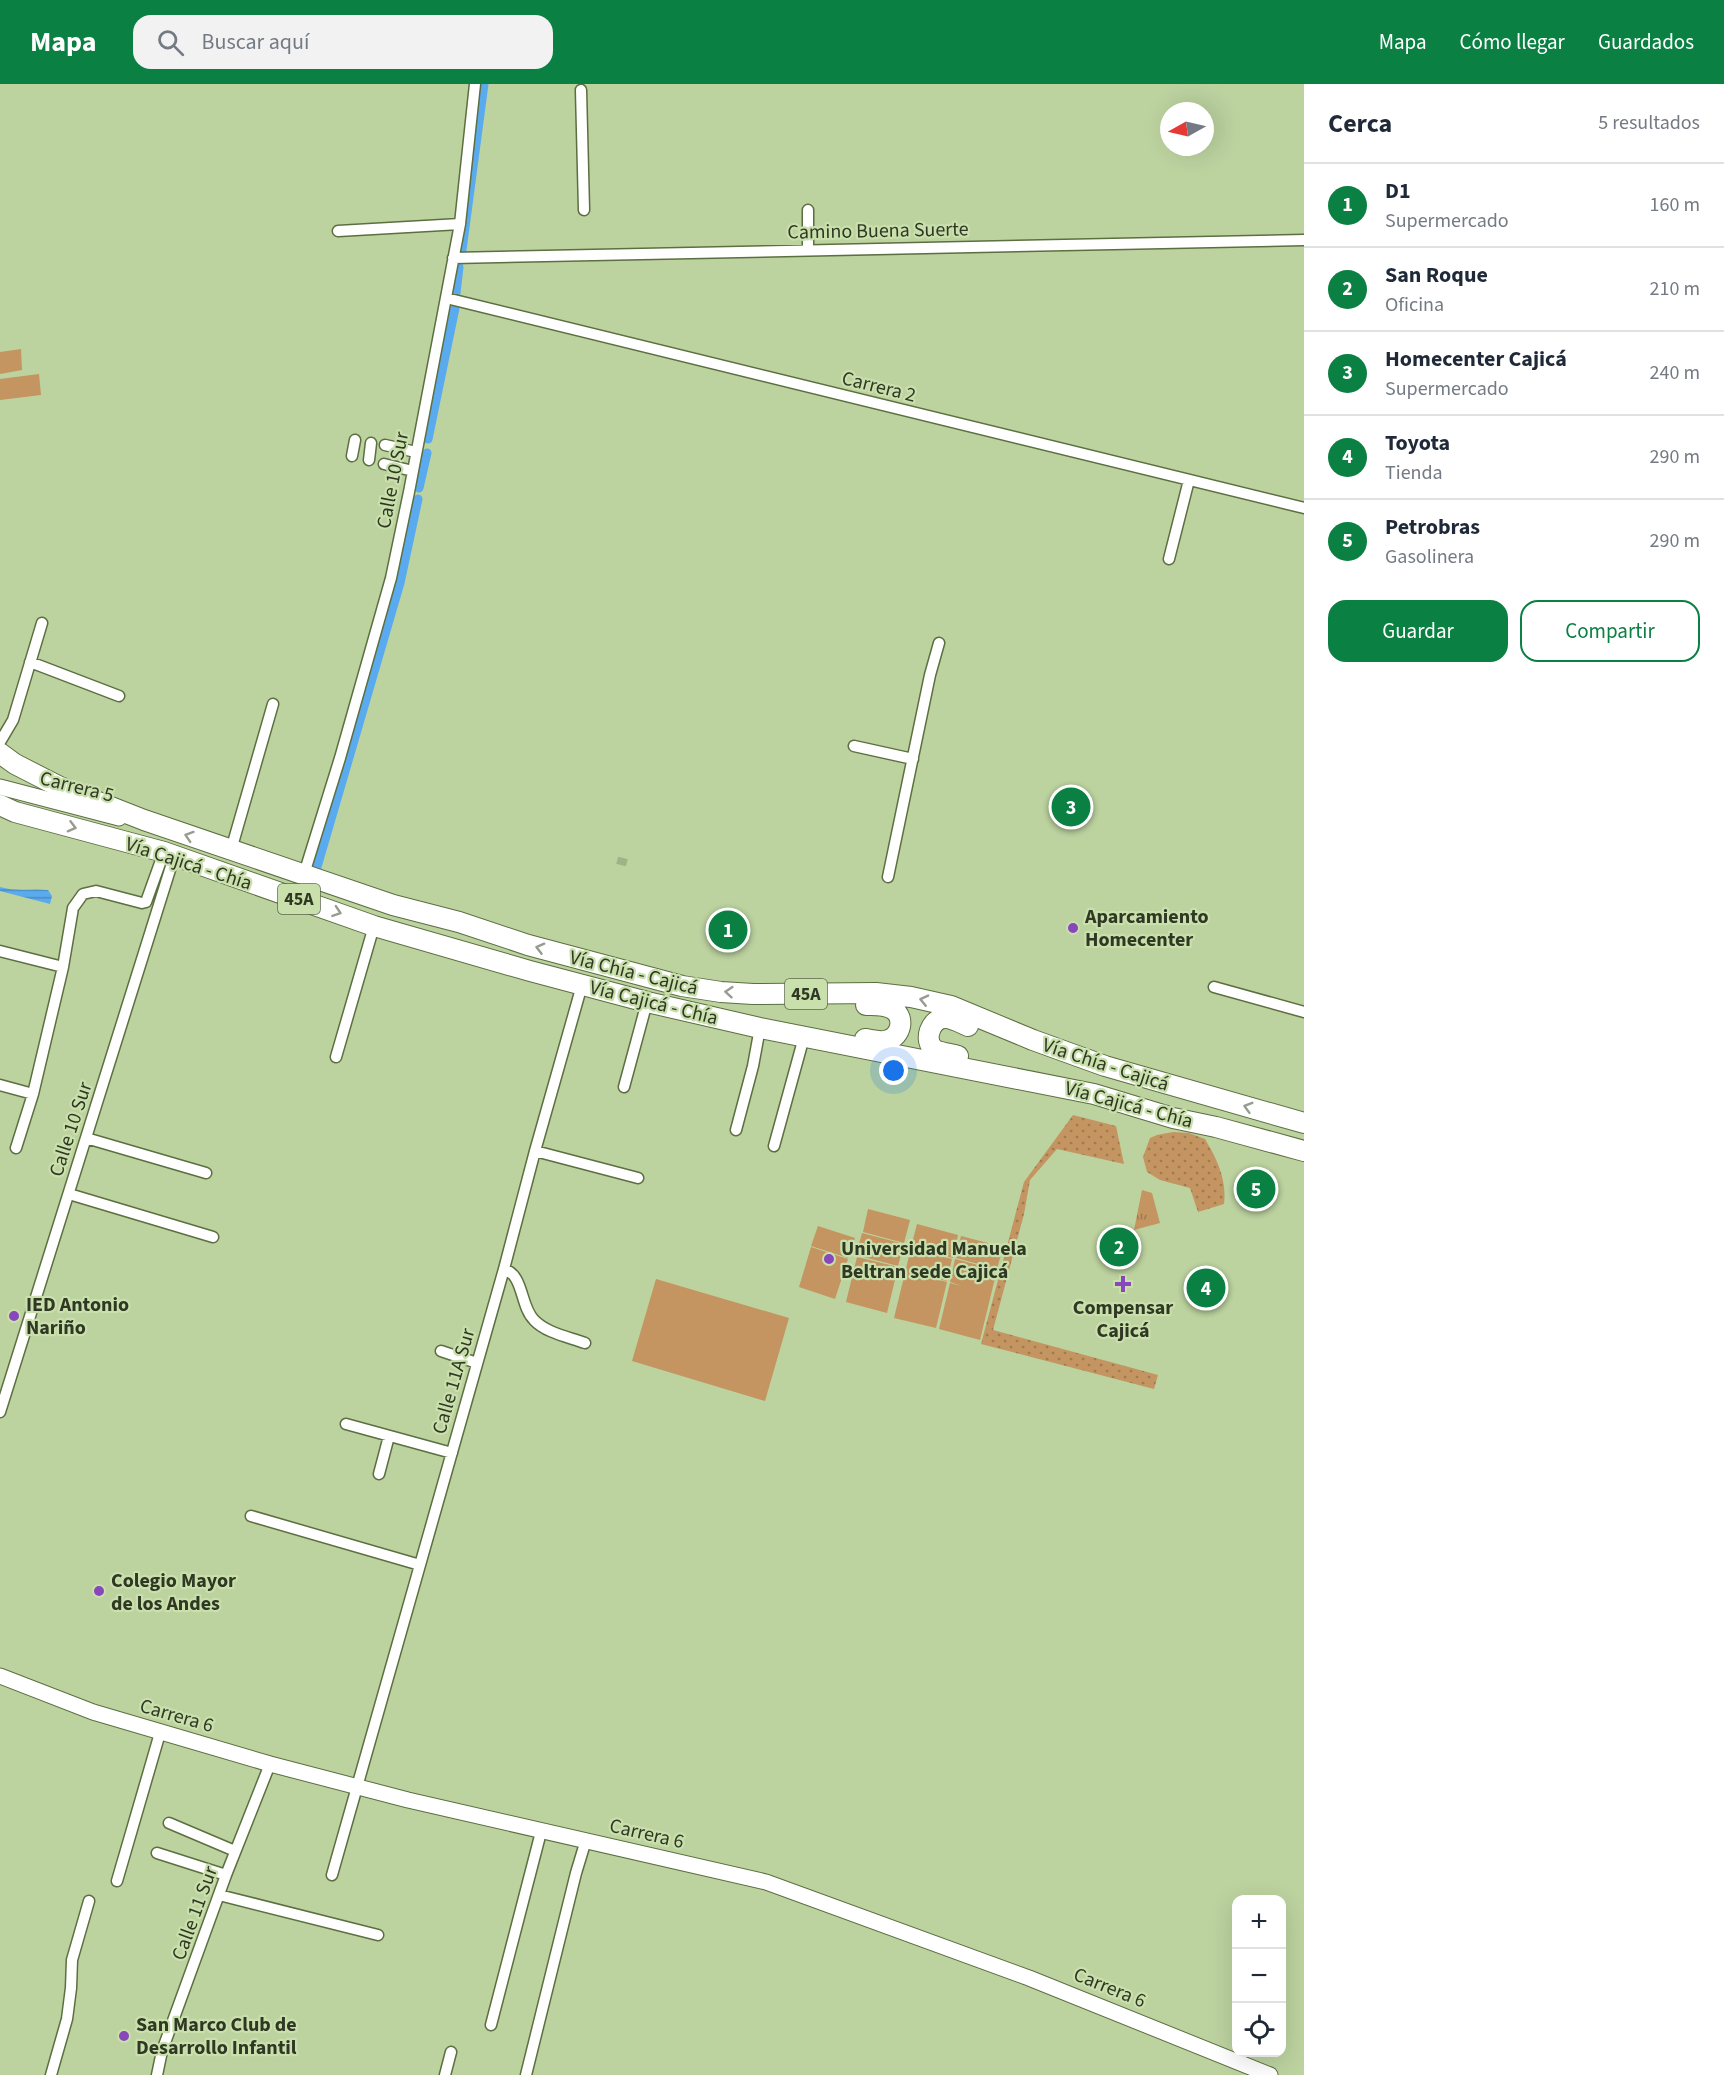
<!DOCTYPE html>
<html lang="es">
<head>
<meta charset="utf-8">
<style>
	body { margin:0; font-family:"Source Sans 3",sans-serif; background:#f2f2f3; color:#1f2937 }
	.controls { position:absolute; right:18px; bottom:18px; display:grid; overflow:hidden; border-radius:12px; box-shadow:0 6px 24px #0002 }
	.controls button { width:54px; height:54px; display:grid; place-items:center; padding:0; border:0; border-bottom:2px solid #e0e1e3; background:#fff; color:#1f2937; font:30px sans-serif }
	.compass { position:absolute; left:1160px; top:18px; width:54px; height:54px; border-radius:50%; background:#fff; box-shadow:0 6px 24px #0002; rotate:262deg }
	.you { position:absolute; left:894px; top:987px; width:21px; height:21px; margin:-15px; border:4px solid #fff; border-radius:50%; background:#1a73e8; box-shadow:0 0 0 9px #1a73e833 }
	.badge { display:grid; place-items:center; width:39px; height:39px; border-radius:50%; background:#0b8043; color:#fff; font-size:20px; font-weight:700 }
	.pin { position:absolute; translate:-50% -50%; border:3px solid #fff; box-shadow:0 2px 6px #0006 }
	.list { margin:0; padding:0; list-style:none }
	h2 { display:flex; justify-content:space-between; align-items:center; height:78px; margin:0; padding:0 24px; font-size:26px }
	h2 small { font-size:20px; font-weight:400; color:#747a83 }
	.list li { display:grid; grid-template-columns:39px 1fr auto; gap:18px; align-items:center; box-sizing:border-box; height:84px; padding:0 24px; border-top:2px solid #e0e1e3 }
	.list b { display:block; font-size:22px; white-space:nowrap }
	.list p { margin:0; font-size:20px; white-space:nowrap; color:#747a83 }
	.list em { font-size:20px; font-style:normal; color:#747a83 }
	.actions { display:flex; gap:12px; padding:18px 24px }
	.actions a { flex:1; padding:14px 0; border:2px solid #0b8043; border-radius:18px; text-align:center; font-size:21px; color:#0b8043 }
	.actions .main { background:#0b8043; color:#fff }
	.icon { flex:none; width:33px; height:33px; fill:none; stroke:currentColor; stroke-width:2; stroke-linecap:round; stroke-linejoin:round }
	.map { position:relative; flex:none; width:1304px; height:1991px; overflow:hidden }
	header { display:flex; align-items:center; gap:36px; box-sizing:border-box; height:84px; padding:0 30px; background:#0b8043; color:#fff }
	header strong { font-size:28px }
	nav { display:flex; gap:33px; margin-inline-start:auto; font-size:21px }
	.search { width:420px; height:54px; background:#f2f2f3; display:flex; align-items:center; gap:15px; box-sizing:border-box; padding:0 21px; border-radius:18px; color:#747a83; font-size:22px }
	main { display:flex }
	aside { flex:1; background:#fff }
	.map>svg:first-child { display:block }
</style>
</head>
<body>
<header>
<strong>Mapa</strong>
<div class="search"><svg class="icon" aria-label="search" viewBox="0 0 24 24"><circle cx="10" cy="10" r="6"/><path d="M15 15l6 6"/></svg>Buscar aquí</div>
<nav><a>Mapa</a><a>Cómo llegar</a><a>Guardados</a></nav>
</header>
<main>
<div class="map">
<svg width="1304" height="1991" viewBox="0 0 1304 1991">
	<defs>
		<pattern id="grass-dots" width="8" height="8" patternUnits="userSpaceOnUse" patternTransform="scale(1.5)"><rect width="8" height="8" fill="#c49461"/><path d="M2 2h.1M6 6h.1" fill="none" stroke="#a07a50" stroke-width="1.8" stroke-linecap="round"/></pattern>
		<pattern id="park-tufts" width="24" height="20" patternUnits="userSpaceOnUse" patternTransform="scale(1.5)"><rect width="24" height="20" fill="#c49461"/><path d="M3 7l-1-3M5 7V3M7 7l1-3M15 17l-1-3M17 17v-4M19 17l1-3" fill="none" stroke="#a07a50"/></pattern>
		<pattern id="water-rules" width="6" height="5" patternUnits="userSpaceOnUse" patternTransform="scale(1.5)"><rect width="6" height="5" fill="#5aaaf0"/><path d="M0 2.5h6" fill="none" stroke="#4b8bc2"/></pattern>
	</defs>
	<rect width="100%" height="100%" fill="#bcd29f"/>
	<path fill="url(#grass-dots)" d="M1073,1031L1116,1042L1124,1080L1057,1065L1030,1096L1024,1130L993,1246L1158,1291L1154,1305L981,1260L1024,1098Z
		M1173,1048L1189,1049L1205,1055C1217,1075 1227,1096 1224,1120L1198,1128L1190,1104L1160,1096L1147,1088L1143,1073L1150,1054L1157,1051Z"/>
	<path fill="url(#park-tufts)" d="M1142,1106L1152,1109L1160,1139L1134,1146Z"/>
	<path fill="#c49461" d="M21,265L22,286L0,290V268Z
		M39,290L41,311L0,316V295Z
		M868,1125L910,1136L904,1159L863,1148Z
		M917,1140L958,1151L953,1174L911,1163Z
		M818,1142L855,1154L848,1174L811,1162Z
		M862,1149L904,1160L898,1182L856,1171Z
		M961,1152L1003,1163L997,1185L956,1174Z
		M811,1163L848,1175L835,1215L799,1203Z
		M911,1164L952,1175L947,1197L930,1194L947,1198L936,1244L894,1234Z
		M857,1173L898,1183L887,1229L846,1218Z
		M955,1175L997,1186L980,1256L939,1245L950,1199L962,1202L950,1198Z
		M656,1195L789,1234L765,1317L632,1277Z"/>
	<path fill="url(#water-rules)" d="M0,803C17,808 31,804 48,806L52,812L50,820L0,807Z"/>
	<g fill="none" stroke-linecap="round" stroke-linejoin="round">
		<path stroke="#5aaaf0" stroke-width="9" d="M462,166L484,0
			M456,209L459,183
			M428,355L455,224
			M419,404L427,369
			M317,783L400,499L418,415"/>
		<path stroke="#a0b386" stroke-width="10" stroke-dasharray="10 5" stroke-linecap="butt" d="M621,781L623,774"/>
		<defs>
			<path id="street" d="M581,6L584,126
				M338,147L460,140
				M808,165V126
				M453,174L1304,156
				M446,214L1304,424
				M385,361L416,368
				M352,372L355,356
				M369,376L371,359
				M384,380L413,387
				M1169,475L1189,396
				M30,578L119,612
				M0,658L13,636L42,539
				M854,662L913,675
				M231,766L273,620
				M304,790L340,674L391,494L409,408L460,140L475,0
				M888,793L930,591L939,559
				M0,867L63,883
				M1214,903L1304,928
				M336,973L374,842
				M0,1001L33,1010
				M624,1003L647,918
				M736,1046L753,982L760,944
				M86,1054L206,1089
				M774,1062L804,953
				M16,1064L33,1010L63,883L73,824L83,810L96,807L142,819L146,818L164,768
				M535,1067L638,1094
				M69,1110L213,1153
				M504,1185C524,1191 520,1222 534,1236C546,1249 569,1253 585,1259
				M441,1267L477,1279
				M0,1328L174,773
				M346,1340L452,1369
				M379,1390L389,1352
				M251,1432L420,1481
				M169,1739L235,1767
				M157,1769L226,1791
				M332,1791L504,1185L535,1067L582,901
				M117,1797L160,1649
				M219,1811L378,1851
				M491,1941L541,1748
				M51,1991L67,1935L71,1904L72,1876L89,1817
				M157,1991L162,1967L226,1791L270,1680
				M445,1991L451,1968
				M526,1991L576,1789L586,1756"/>
			<path id="secondary" d="M0,703L119,734
				M0,1592L93,1628L270,1680L408,1716L766,1798L1029,1894L1270,1991"/>
			<path id="highway" d="M0,669L15,680L60,703L144,736L393,821L459,838L528,861L682,902L721,908L753,910L876,909L911,913L951,922L1033,956L1105,982L1304,1039
				M0,721L15,728L164,768L374,842L530,887L647,918L760,944L1094,1010L1173,1034L1216,1043L1304,1067
				M865,955C872,956 881,959 888,956C901,952 905,934 894,926C886,920 874,921 866,921
				M958,972C952,970 941,969 935,966C922,957 931,934 945,934C953,934 961,939 968,942"/>
		</defs>
		<use href="#street" stroke="#5c6f40" stroke-width="13"/>
		<use href="#secondary" stroke="#5c6f40" stroke-width="17"/>
		<use href="#highway" stroke="#5c6f40" stroke-width="22"/>
		<use href="#street" stroke="#fff" stroke-width="10"/>
		<use href="#secondary" stroke="#fff" stroke-width="15"/>
		<use href="#highway" stroke="#fff" stroke-width="20"/>
	</g>
	<defs><path id="oneway-chevron" d="M-2-3.5L2.5 0L-2 3.5" fill="none" stroke-width="1.6" stroke-linecap="round" stroke-linejoin="round" transform="scale(1.5)"/></defs>
	<g stroke="#979c91">
		<use href="#oneway-chevron" transform="translate(72 743) rotate(15)"/>
		<use href="#oneway-chevron" transform="translate(189 752) rotate(-162)"/>
		<use href="#oneway-chevron" transform="translate(337 828) rotate(19)"/>
		<use href="#oneway-chevron" transform="translate(540 864) rotate(-165)"/>
		<use href="#oneway-chevron" transform="translate(729 908) rotate(-175)"/>
		<use href="#oneway-chevron" transform="translate(924 916) rotate(-167)"/>
		<use href="#oneway-chevron" transform="translate(1248 1023) rotate(-164)"/>
	</g>
	<g fill="#8847bb" stroke="#c9dfac" stroke-width="2">
		<circle cx="1073" cy="844" r="6"/>
		<circle cx="829" cy="1175" r="6"/>
		<path d="M1120 1191h6v6h6v6h-6v6h-6v-6h-6v-6h6z"/>
		<circle cx="14" cy="1232" r="6"/>
		<circle cx="99" cy="1507" r="6"/>
		<circle cx="124" cy="1952" r="6"/>
	</g>
	<g text-anchor="middle" stroke-width="4.5" stroke-linejoin="round" paint-order="stroke">
		<g fill="#c9dfac" stroke="#5d6a4c" stroke-width="1.5">
			<rect x="278" y="800" width="42" height="30" rx="4.5"/>
			<rect x="785" y="895" width="42" height="30" rx="4.5"/>
		</g>
		<g font-size="18" font-weight="bold" fill="#2f3823">
			<text x="299" y="821">45A</text>
			<text x="806" y="916">45A</text>
		</g>
		<g font-size="20" fill="#2f3823" stroke="#c9dfac">
			<text transform="translate(878 146) rotate(-1)" y="7">Camino Buena Suerte</text>
			<text transform="translate(879 302) rotate(14)" y="7">Carrera 2</text>
			<text transform="translate(392 396) rotate(-79)" y="7">Calle 10 Sur</text>
			<text transform="translate(77 702) rotate(14)" y="7">Carrera 5</text>
			<text transform="translate(189 779) rotate(18)" y="7">Vía Cajicá - Chía</text>
			<text transform="translate(634 888) rotate(14)" y="7">Vía Chía - Cajicá</text>
			<text transform="translate(654 918) rotate(14)" y="7">Vía Cajicá - Chía</text>
			<text transform="translate(1106 980) rotate(18)" y="7">Vía Chía - Cajicá</text>
			<text transform="translate(1129 1020) rotate(15)" y="7">Vía Cajicá - Chía</text>
			<text transform="translate(70 1045) rotate(-72)" y="7">Calle 10 Sur</text>
			<text transform="translate(453 1297) rotate(-74)" y="7">Calle 11A Sur</text>
			<text transform="translate(177 1631) rotate(16)" y="7">Carrera 6</text>
			<text transform="translate(647 1749) rotate(13)" y="7">Carrera 6</text>
			<text transform="translate(194 1829) rotate(-70)" y="7">Calle 11 Sur</text>
			<text transform="translate(1110 1903) rotate(22)" y="7">Carrera 6</text>
		</g>
		<g font-size="20" font-weight="bold" fill="#2f3823" stroke="#c9dfac" text-anchor="start">
			<text x="1085" y="839">Aparcamiento<tspan x="1085" dy="23">Homecenter</tspan></text>
			<text x="841" y="1171">Universidad Manuela<tspan x="841" dy="23">Beltran sede Cajicá</tspan></text>
			<text x="26" y="1227">IED Antonio<tspan x="26" dy="23">Nariño</tspan></text>
			<text x="1123" y="1230" text-anchor="middle">Compensar<tspan x="1123" dy="23">Cajicá</tspan></text>
			<text x="111" y="1503">Colegio Mayor<tspan x="111" dy="23">de los Andes</tspan></text>
			<text x="136" y="1947">San Marco Club de<tspan x="136" dy="23">Desarrollo Infantil</tspan></text>
		</g>
	</g>
</svg>
<div class="controls">
<button>+</button>
<button>−</button>
<button><svg class="icon" aria-label="locate" viewBox="0 0 24 24"><circle cx="12" cy="12" r="6"/><path d="M12 2v4M12 18v4M2 12h4M18 12h4"/></svg></button>
</div>
<svg class="compass" viewBox="-18 -18 36 36"><path d="M0-13l5 13h-10z" fill="#e53935"/><path d="M0 13l5-13h-10z" fill="#747a83"/></svg>
<div class="you"></div>
<div class="pin badge" style="left:728px;top:846px">1</div>
<div class="pin badge" style="left:1119px;top:1163px">2</div>
<div class="pin badge" style="left:1071px;top:723px">3</div>
<div class="pin badge" style="left:1206px;top:1204px">4</div>
<div class="pin badge" style="left:1256px;top:1105px">5</div>
</div>
<aside>
<h2>Cerca<small>5 resultados</small></h2>
<ul class="list">
<li><span class="badge">1</span><div><b>D1</b><p>Supermercado</p></div><em>160 m</em></li>
<li><span class="badge">2</span><div><b>San Roque</b><p>Oficina</p></div><em>210 m</em></li>
<li><span class="badge">3</span><div><b>Homecenter Cajicá</b><p>Supermercado</p></div><em>240 m</em></li>
<li><span class="badge">4</span><div><b>Toyota</b><p>Tienda</p></div><em>290 m</em></li>
<li><span class="badge">5</span><div><b>Petrobras</b><p>Gasolinera</p></div><em>290 m</em></li>
</ul>
<div class="actions"><a class="main">Guardar</a><a>Compartir</a></div>
</aside>
</main>
</body>
</html>
